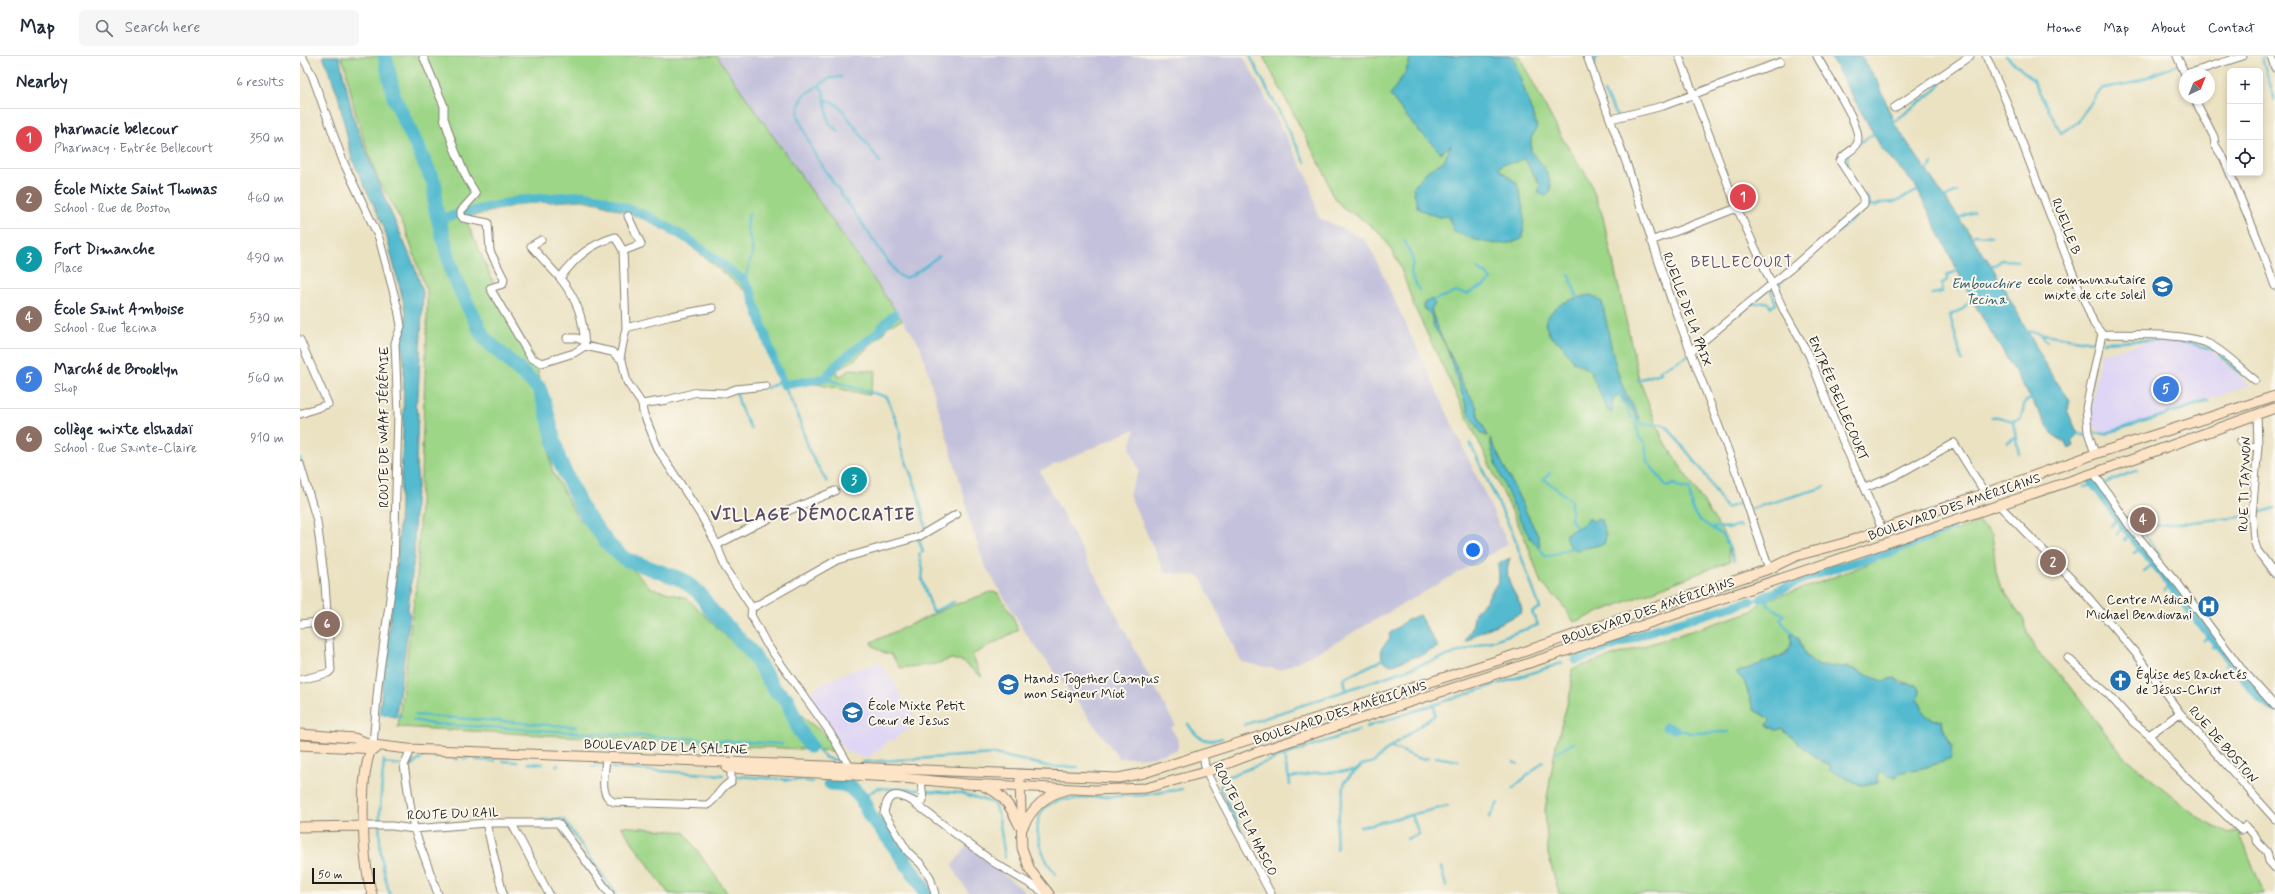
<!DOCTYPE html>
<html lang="en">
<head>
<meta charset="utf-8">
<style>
	body { margin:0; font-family:Mynerve,sans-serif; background:#f6f6f7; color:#1f2937 }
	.controls { position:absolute; right:12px; top:12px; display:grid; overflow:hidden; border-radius:6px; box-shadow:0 2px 6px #0003 }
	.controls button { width:36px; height:36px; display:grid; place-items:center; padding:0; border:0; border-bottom:1px solid #e0e1e3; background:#fff; color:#1f2937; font:20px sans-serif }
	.compass { position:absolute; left:1879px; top:12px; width:36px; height:36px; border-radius:50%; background:#fff; box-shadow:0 2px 6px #0003; rotate:43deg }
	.scale { position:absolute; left:12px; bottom:10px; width:63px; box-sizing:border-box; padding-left:4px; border:2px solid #1c1c1c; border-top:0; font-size:11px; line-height:14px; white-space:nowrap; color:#1c1c1c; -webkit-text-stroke:3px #fbf7ec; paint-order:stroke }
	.you { position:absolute; left:1173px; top:494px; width:14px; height:14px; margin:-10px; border:3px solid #fff; border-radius:50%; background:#1a73e8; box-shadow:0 0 0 6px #1a73e833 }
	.badge { display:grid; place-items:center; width:26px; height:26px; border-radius:50%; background:#1f6fb2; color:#fff; font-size:13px; font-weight:700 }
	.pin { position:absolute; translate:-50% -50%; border:2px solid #fff; box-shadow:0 1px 4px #0006 }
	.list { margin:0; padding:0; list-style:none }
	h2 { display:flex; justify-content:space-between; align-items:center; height:52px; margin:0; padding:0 16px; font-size:17px }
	h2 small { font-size:13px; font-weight:400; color:#747a83 }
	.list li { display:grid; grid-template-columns:26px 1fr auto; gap:12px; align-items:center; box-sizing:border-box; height:60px; padding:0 16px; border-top:1px solid #e0e1e3 }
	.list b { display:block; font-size:15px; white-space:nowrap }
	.list p { margin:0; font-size:13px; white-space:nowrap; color:#747a83 }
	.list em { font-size:13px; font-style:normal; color:#747a83 }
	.icon { flex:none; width:22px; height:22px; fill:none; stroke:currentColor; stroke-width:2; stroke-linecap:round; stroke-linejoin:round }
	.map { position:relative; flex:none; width:1975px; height:838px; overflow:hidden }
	header { display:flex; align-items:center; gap:24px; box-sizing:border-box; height:56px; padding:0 20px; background:#fff; border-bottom:1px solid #e0e1e3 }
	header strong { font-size:19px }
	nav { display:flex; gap:22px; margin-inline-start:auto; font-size:14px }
	.search { width:280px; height:36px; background:#f6f6f7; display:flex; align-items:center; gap:10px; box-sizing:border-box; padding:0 14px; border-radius:6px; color:#747a83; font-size:15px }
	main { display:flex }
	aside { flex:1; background:#fff }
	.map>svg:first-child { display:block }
</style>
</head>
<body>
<header>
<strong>Map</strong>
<div class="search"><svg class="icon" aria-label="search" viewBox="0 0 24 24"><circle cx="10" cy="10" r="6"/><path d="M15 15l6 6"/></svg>Search here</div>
<nav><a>Home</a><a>Map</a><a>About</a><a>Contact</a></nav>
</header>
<main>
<aside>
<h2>Nearby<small>6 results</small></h2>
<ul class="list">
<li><span class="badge" style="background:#e0444e">1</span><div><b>pharmacie belecour</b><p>Pharmacy · Entrée Bellecourt</p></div><em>350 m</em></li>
<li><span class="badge" style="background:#8d6e63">2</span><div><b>École Mixte Saint Thomas</b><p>School · Rue de Boston</p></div><em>460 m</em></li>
<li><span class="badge" style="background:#0f9aa8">3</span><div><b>Fort Dimanche</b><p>Place</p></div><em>490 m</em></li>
<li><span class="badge" style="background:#8d6e63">4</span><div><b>École Saint Amboise</b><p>School · Rue Tecina</p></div><em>530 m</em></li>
<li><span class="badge" style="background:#3f7fe0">5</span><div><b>Marché de Brooklyn</b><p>Shop</p></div><em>560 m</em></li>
<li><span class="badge" style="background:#8d6e63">6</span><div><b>collège mixte elshadaï</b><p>School · Rue Sainte-Claire</p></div><em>910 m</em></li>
</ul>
</aside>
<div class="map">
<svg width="1975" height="838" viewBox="0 0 1975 838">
	<rect width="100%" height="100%" fill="#fbf7ec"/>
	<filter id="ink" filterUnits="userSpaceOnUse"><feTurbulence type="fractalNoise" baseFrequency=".025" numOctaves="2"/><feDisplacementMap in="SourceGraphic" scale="8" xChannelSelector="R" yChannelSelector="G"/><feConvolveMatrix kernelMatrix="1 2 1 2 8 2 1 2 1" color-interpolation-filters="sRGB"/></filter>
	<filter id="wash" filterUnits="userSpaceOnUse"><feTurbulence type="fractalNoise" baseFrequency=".012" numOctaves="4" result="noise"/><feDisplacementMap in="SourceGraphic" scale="16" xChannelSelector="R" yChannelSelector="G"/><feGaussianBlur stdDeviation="0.9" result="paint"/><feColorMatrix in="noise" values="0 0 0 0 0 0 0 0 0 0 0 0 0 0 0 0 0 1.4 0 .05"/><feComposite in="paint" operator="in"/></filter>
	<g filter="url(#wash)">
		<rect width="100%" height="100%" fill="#ebe2c2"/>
		<path fill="#dfd5f5" d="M1860,283L1898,288L1909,293L1950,329L1806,377L1799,375L1793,369L1791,356L1800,298Z
			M579,606L596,628L601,641L611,651L614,658L610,667L611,673L598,679L594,685L588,683L582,692L566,702L545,695L508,641L514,632L538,620Z"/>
		<path fill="#c3c1db" d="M417,0H943L1008,122L1019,162L1063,182L1070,191L1208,488L1026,592L980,614L941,606L900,520L865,517L829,438L839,415L830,393L835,373L740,415L875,669L871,672L879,686L877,694L852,701L819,702L726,578L684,508L668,461L665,443L620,289Z
			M668,788L683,802L728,838H669L652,810Z"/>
		<path fill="#9ed688" stroke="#5d7952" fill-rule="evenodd" d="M41,0H417L602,264C595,267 586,269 584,277L554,304L537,314L539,321L551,313L576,315L569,339L516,328H493L481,325L475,313L449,238L387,187L349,165L302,148L283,144L221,148L165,162L198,237L237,308L252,414L277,461L308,488L351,532L387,542L477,630L506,664L525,678L536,695L98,671L117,521L127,271V236L104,170L77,121L56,61L45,10Z
			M963,0H1219L1262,82L1289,123L1303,161L1339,323L1362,382L1422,475L1427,485L1430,505L1274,566L1259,544L1241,527L1227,487L1114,250L1099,207L1082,179L1065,165L1042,151L1031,137L1026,120Z
			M1678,466L1692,477L1696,516L1700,529L1724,564L1734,592L1763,622L1824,701L1902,764L1929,778L1939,775L1964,838H1259L1248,798L1245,754L1256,689L1271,634L1272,613L1453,555L1460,546L1510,530ZM1492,577L1499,583L1505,600L1519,610L1525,612L1535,610L1558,614L1571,622L1582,625L1594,622L1611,629C1614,638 1622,647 1623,657L1632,663L1642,665C1643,674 1648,683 1653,691L1627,711L1601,716L1582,715L1578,719V726L1561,729L1530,714L1531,710L1514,700L1482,673H1476L1467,669L1470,665L1469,662L1454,654L1444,625L1437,617C1453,609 1499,603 1492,577Z
			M691,536L698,537L712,559L718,574L672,599L682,621L663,606L652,603L636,608L600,612L591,598L584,597L572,589V586L649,551Z
			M321,770L384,776L428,838H369Z"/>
		<path fill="#52bacf" stroke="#376b76" d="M23,0H39L54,64L85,143L114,209L123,236L118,340L115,349L118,358L116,408L118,427L115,443L114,502L108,553L110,558L96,661L79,658L98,495L103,374L104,306L101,284L106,267V256L84,171L52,103L38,39Z
			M1111,0H1213L1237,71L1231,82V96C1243,109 1251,118 1251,136L1246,140L1238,137L1240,129L1224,102L1217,106L1202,108L1199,113L1217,127L1224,156L1223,182C1203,194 1174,185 1154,175L1148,160L1139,161L1118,153L1113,132L1127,115L1144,105L1151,89L1141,97L1114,70L1090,39L1106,15Z
			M1530,0H1561L1578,26L1594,67L1693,212L1751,318L1770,344L1767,354L1778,378L1772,384L1774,390L1769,393L1766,387L1752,378L1672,244L1615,129L1582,93Z
			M1291,239L1302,246C1309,275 1312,304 1323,331C1326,340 1339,357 1339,364L1320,338L1313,342L1312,357L1308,355L1290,315L1273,305L1261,288L1250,280L1245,268C1251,248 1272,242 1291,239Z
			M1132,243L1135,249L1131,253L1137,271L1159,317L1160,324L1177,351L1178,359L1188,380L1182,378L1168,356L1146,290L1134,271L1131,259L1124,252V247Z
			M1190,382L1238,480L1241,494C1238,490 1234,487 1231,483C1219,467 1190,400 1190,382Z
			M1288,463H1291L1293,466L1298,463L1301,464L1306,480L1304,488L1277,494C1269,490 1265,487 1266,478C1274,473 1283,470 1288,463Z
			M1210,502C1202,525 1215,534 1222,553L1221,557L1173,580L1169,585L1165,586L1172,572L1175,556L1186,545L1199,524L1198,508Z
			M1119,559L1138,591L1124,598L1091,609L1082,604L1081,593L1090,582L1089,578L1107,564Z
			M1491,576L1499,583L1506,600L1519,610L1548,611L1582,625L1594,622L1601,627L1617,629L1620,636L1617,643L1622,650L1623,657L1632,663L1642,665C1643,681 1654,683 1651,702L1627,711L1601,716L1596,721L1588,720L1581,715L1578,719V726L1561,729L1529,714L1531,710L1514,700L1482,673L1476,674L1467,669L1470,665L1469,662L1454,654L1444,625L1436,617L1486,598L1491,589Z"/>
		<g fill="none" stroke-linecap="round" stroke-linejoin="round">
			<path stroke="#52bacf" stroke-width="2.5" d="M950,0L1005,106
				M1706,0L1733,24L1761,77L1778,66L1796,39L1803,32L1832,27L1879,8
				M1962,2L1975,44
				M1294,11L1296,0
				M541,21L530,22L504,39L500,47L498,59L512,93L526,116L597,218L604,222L611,220L639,200
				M520,31L523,34L529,67L539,76
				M1304,36C1309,47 1316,55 1320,67
				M525,43L538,49L544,56L580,106
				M1591,68L1637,33L1645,20
				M1558,88L1575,77
				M1547,111L1548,99
				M1623,115L1630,111L1632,107
				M1642,143L1657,136
				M1570,149L1575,150C1587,143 1586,149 1596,145C1605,142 1610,136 1620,135
				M449,157L447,171L453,195L446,220L450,233
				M1656,163L1674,156
				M1535,178L1570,149L1566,139
				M1669,183L1674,179L1691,180
				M1105,185L1113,205L1111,218L1119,234
				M1689,209H1695L1702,204L1718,205
				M1269,218L1278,245
				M1478,235L1480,227L1489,218
				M1632,238L1642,236V228L1647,224V219L1660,214
				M1132,245C1141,240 1146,241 1156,236L1167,238C1176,233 1184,231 1191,224L1186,217H1182L1178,213
				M1451,248L1467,246L1471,251L1476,248L1470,231
				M1726,275L1792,286
				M1740,277L1747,286
				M0,279L2,284
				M1803,286C1843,284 1875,281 1914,294
				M1918,297L1941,318
				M1662,305L1650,259L1663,253L1670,244L1673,243
				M526,322L535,326L587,341L600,375V390L617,434L626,473L624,475
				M1338,324L1361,317L1360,314L1389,299
				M467,332L476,328L480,321L498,360L510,397L527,426
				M436,335L441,353L451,373
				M1319,337L1330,360L1335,363L1339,381L1345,387L1347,405L1367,431L1375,428L1380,432H1389L1392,452L1397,462L1425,481L1434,504
				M1692,361C1706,359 1708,369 1721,362L1725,346L1733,341
				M1335,363L1344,369L1361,368L1367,371L1402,414L1426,452L1444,446
				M1713,366L1719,398
				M1795,377L1804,378L1908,345
				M1776,378H1785
				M1708,386L1715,381
				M0,402L2,408
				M1250,417L1244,423L1271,444V463L1276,471
				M1806,427L1837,414
				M1784,431L1800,428
				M1450,453L1525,431
				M1958,457L1975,452
				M1811,470L1818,461
				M1413,471L1431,472L1438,469L1441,471
				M1834,472L1951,460
				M1817,477L1824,470
				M1843,477L1860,499
				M618,481L623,496L619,498L623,513L622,524L633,556L654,546
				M1825,484L1830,477
				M1240,492L1245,500C1254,501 1262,494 1273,492
				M1834,497L1838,494V487
				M1844,515L1849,511L1851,504
				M1865,534L1869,527
				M1448,543L1450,545L1464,542L1468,549L1484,559L1480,564L1491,576
				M1886,561H1892V556
				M1904,584L1908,581V576
				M1912,591H1915L1917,587
				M1925,610L1930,605
				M1046,634L1044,622L1082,604
				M93,658L101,660
				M115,659L277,671
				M113,664L133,668L482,688
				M888,668C897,682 905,688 922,682
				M944,669L1238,569L1232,556L1240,552L1213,478L1170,387
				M1066,671L1262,607
				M1375,673L1392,677L1429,676
				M500,676L526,702L542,705
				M1089,692C1104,691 1113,706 1128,702
				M1255,697L1274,687
				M985,699C983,709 990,719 990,729
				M1136,701L1159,705
				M135,702H137
				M155,703H158
				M164,703H167
				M84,704C80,749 74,794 90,838
				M176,704L195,705
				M203,705L218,706
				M563,706L695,698L751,711H778
				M1214,706L1218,708
				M84,707L100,709
				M228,707L243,708
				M112,709L123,701
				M256,709H258
				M292,711H302
				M312,712L423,719
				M435,720L478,723
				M990,722L1017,717L1054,715
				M481,723L491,724
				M494,724H501
				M504,725L513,726
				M1213,732L1243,706
				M626,735L661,737L693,747L698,757L705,801
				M790,741L844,739L882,733
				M562,743L577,732L620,734
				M1189,762L1198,747
				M241,764L263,763L316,838
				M119,769H125
				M1060,771L1148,750
				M945,782L920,733L924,722L985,699L1059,674
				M1107,783L1119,778L1112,759
				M1037,793L1036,774L1045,725L1062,709L1074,706L1089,692L1135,659L1134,648
				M955,799L977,838
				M1141,811L1146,830
				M756,818C739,800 724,754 758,745C767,742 783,745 790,740"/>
			<path stroke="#52bacf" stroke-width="9" d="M138,163L220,144L283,139L303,143L350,161L388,183L442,223L450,233L476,311L484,329L526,322C538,303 558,293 575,279C582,272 586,264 595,259
				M1792,425L1824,470L1961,644L1975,653
				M1462,542L1501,524L1541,510L1583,499L1651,472
				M1276,604L1353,574L1450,545
				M1366,671L1375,673"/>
			<path stroke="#52bacf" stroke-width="15" d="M85,0L94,41L135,129V150L153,219L184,282L239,332L246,352L259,404L281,451L308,488L325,503L383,524L400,538L411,554L450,594L475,634L487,643L500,676L510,690
				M531,727L543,728L550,731
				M547,727L562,743L570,760L590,784L621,828L626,838"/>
		</g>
	</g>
	<g filter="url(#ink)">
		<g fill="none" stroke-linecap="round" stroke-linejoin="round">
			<defs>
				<path id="street" d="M2,0L12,19L43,105L79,182L98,253L101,270L95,287L98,357L94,513L78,629L73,689
					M123,0L144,50V62L154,92L166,121L176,138L161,155V159L163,162L188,167L190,195L204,223L203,228L190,232L231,302L242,307L274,297L285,290L312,296L322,304L327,326L342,348
					M1287,0L1327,109L1372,246L1438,421L1469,513
					M1379,0L1437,152L1485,257L1509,299L1538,374L1582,473
					M1686,0L1706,45L1767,203L1794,268L1802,278L1786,352L1788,376L1795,398
					M1877,0L1885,18
					M1971,0L1975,12
					M1887,18L1943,0
					M1894,42L1914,81L1915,89L1924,103L1958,184L1975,230
					M1594,52L1670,0
					M1311,63L1363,50L1480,6
					M241,184L231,190L260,222
					M1351,185L1437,152
					M326,272L371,260L413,252
					M1802,278C1831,279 1883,276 1909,288C1925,296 1941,313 1955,324
					M267,282H277L284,285
					M0,284L28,348L0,358
					M285,290C283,261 278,245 260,222C276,201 289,189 315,181L324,196
					M1390,296L1495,209L1564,148V142L1540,105C1543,97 1554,95 1557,88C1565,72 1525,17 1517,0
					M320,302L326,272L323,195L341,188L328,160
					M342,348L343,356L359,395L402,461L417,489L425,511L452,552L451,559L466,587L529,675L550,711
					M342,348L367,344L397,336L425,337L436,333L466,330
					M1957,358L1958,390L1952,460L1954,483L1957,494L1975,518
					M1940,386L1948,391L1958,390
					M0,408L17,465L25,528L31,614L28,617L0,624
					M1794,417L1831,472L1879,529L1940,611L1975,650
					M1565,432L1595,420L1654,387L1685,437
					M1698,448L1782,534L1838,600L1880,657L1975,763
					M417,489L457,468L535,435
					M452,552L537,504L618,481L657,458
					M0,568L27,565
					M1768,602L1809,639L1833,666L1849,679L1872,707L1941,774L1946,770L1956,781V784L1967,796L1969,805L1975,812
					M1849,679L1880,657
					M109,698L104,709L114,773L138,838
					M903,698L906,716L971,838
					M306,703C305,718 298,739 314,746L407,749C418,743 420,730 431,726V712
					M621,724L623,744L617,747C599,739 588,732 584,757L608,796L621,808L630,821L635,838
					M613,746L693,806L747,838
					M186,767L203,838
					M212,768L249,838
					M64,770H92L114,773L186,767H258L310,838"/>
				<path id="secondary" d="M0,678L54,682L73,689L108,693L818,722L844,717L1199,604L1469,513L1496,500L1544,487L1795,398L1975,340
					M0,689L76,693
					M427,712L591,721L667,728L795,734L846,732L906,716L960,695L1269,594L1794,417L1975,352
					M720,724L722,792L730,814L749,838
					M685,731C704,738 711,752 719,769
					M0,771L64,770
					M722,773C731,753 744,739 766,734
					M72,838C62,807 58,718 73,689"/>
			</defs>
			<use href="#street" stroke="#847f6f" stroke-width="9"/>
			<use href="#secondary" stroke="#847f6f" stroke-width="11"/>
			<use href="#street" stroke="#fff" stroke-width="7"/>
			<use href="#secondary" stroke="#fee4c6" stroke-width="9"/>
		</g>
	</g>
	<defs>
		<symbol id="school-disc" viewBox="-11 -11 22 22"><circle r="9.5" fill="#1f6fb2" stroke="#fbf7ec"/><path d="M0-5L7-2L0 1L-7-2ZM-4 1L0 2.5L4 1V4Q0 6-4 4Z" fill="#fff"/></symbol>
		<symbol id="hospital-disc" viewBox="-11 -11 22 22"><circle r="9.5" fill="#1f6fb2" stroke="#fbf7ec"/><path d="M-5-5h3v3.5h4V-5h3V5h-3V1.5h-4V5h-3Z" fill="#fff"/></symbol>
		<symbol id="church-disc" viewBox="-11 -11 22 22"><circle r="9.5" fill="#1f6fb2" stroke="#fbf7ec"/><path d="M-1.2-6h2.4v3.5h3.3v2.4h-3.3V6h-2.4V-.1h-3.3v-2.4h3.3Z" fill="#fff"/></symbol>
	</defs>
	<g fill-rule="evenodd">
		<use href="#school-disc" x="1850" y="218" width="25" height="25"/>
		<use href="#hospital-disc" x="1896" y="538" width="25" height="25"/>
		<use href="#church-disc" x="1808" y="612" width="25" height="25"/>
		<use href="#school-disc" x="696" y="616" width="25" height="25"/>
		<use href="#school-disc" x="540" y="644" width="25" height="25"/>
	</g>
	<g text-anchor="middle" stroke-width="4" stroke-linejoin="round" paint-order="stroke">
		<g font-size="13" fill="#1c1c1c" stroke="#fbf7ec">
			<text transform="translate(1767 170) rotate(69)" y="5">RUELLE B</text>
			<text transform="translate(1388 253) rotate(70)" y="5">RUELLE DE LA PAIX</text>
			<text transform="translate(1539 342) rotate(67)" y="5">ENTRÉE BELLECOURT</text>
			<text transform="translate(83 371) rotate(-90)" y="5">ROUTE DE WAAF JÉRÉMIE</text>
			<text transform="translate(1944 428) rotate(-88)" y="5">RUE TI TAYWON</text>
			<text transform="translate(1654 450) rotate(-19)" y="5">BOULEVARD DES AMÉRICAINS</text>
			<text transform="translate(1348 554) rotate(-19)" y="5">BOULEVARD DES AMÉRICAINS</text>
			<text transform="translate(1040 656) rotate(-18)" y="5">BOULEVARD DES AMÉRICAINS</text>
			<text transform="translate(1924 688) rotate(49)" y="5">RUE DE BOSTON</text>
			<text transform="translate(366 690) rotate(2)" y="5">BOULEVARD DE LA SALINE</text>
			<text transform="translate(153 757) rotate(-2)" y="5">ROUTE DU RAIL</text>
			<text transform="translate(946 763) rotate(63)" y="5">ROUTE DE LA HASCO</text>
		</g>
		<g font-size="13" fill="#1c1c1c" stroke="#fbf7ec" text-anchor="start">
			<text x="1846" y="228" text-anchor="end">ecole communautaire<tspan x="1846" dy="15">mixte de cite soleil</tspan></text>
			<text x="1892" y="548" text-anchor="end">Centre Médical<tspan x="1892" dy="15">Michael Bendiovani</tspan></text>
			<text x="1836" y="623">Église des Rachetés<tspan x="1836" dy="15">de Jésus-Christ</tspan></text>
			<text x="724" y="627">Hands Together Campus<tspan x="724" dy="15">mon Seigneur Miot</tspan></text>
			<text x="568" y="654">École Mixte Petit<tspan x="568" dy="15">Cœur de Jesus</tspan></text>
		</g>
		<g font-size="14" font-style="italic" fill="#325b64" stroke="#fbf7ec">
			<text x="1686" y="232">Embouchire<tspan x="1686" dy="16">Tecina</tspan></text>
		</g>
		<g font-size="15" letter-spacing="1" fill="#564c66" stroke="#fbf7ec">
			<text x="1442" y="211">BELLECOURT</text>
		</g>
		<g font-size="17" font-weight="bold" letter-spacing="1" fill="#564c66" stroke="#fbf7ec">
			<text x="513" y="464">VILLAGE DÉMOCRATIE</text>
		</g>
	</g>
</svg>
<div class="controls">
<button>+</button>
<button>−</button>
<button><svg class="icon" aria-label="locate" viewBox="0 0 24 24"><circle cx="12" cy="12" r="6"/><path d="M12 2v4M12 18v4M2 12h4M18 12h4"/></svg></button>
</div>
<svg class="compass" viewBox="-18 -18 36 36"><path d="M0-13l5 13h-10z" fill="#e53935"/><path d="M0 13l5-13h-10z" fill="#747a83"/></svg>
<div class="scale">50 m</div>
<div class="you"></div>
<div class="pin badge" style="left:1443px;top:141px;background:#e0444e">1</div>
<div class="pin badge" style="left:1753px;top:506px;background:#8d6e63">2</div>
<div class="pin badge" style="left:554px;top:424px;background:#0f9aa8">3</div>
<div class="pin badge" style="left:1843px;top:464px;background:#8d6e63">4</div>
<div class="pin badge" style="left:1866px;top:333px;background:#3f7fe0">5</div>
<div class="pin badge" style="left:27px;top:568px;background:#8d6e63">6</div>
</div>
</main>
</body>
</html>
